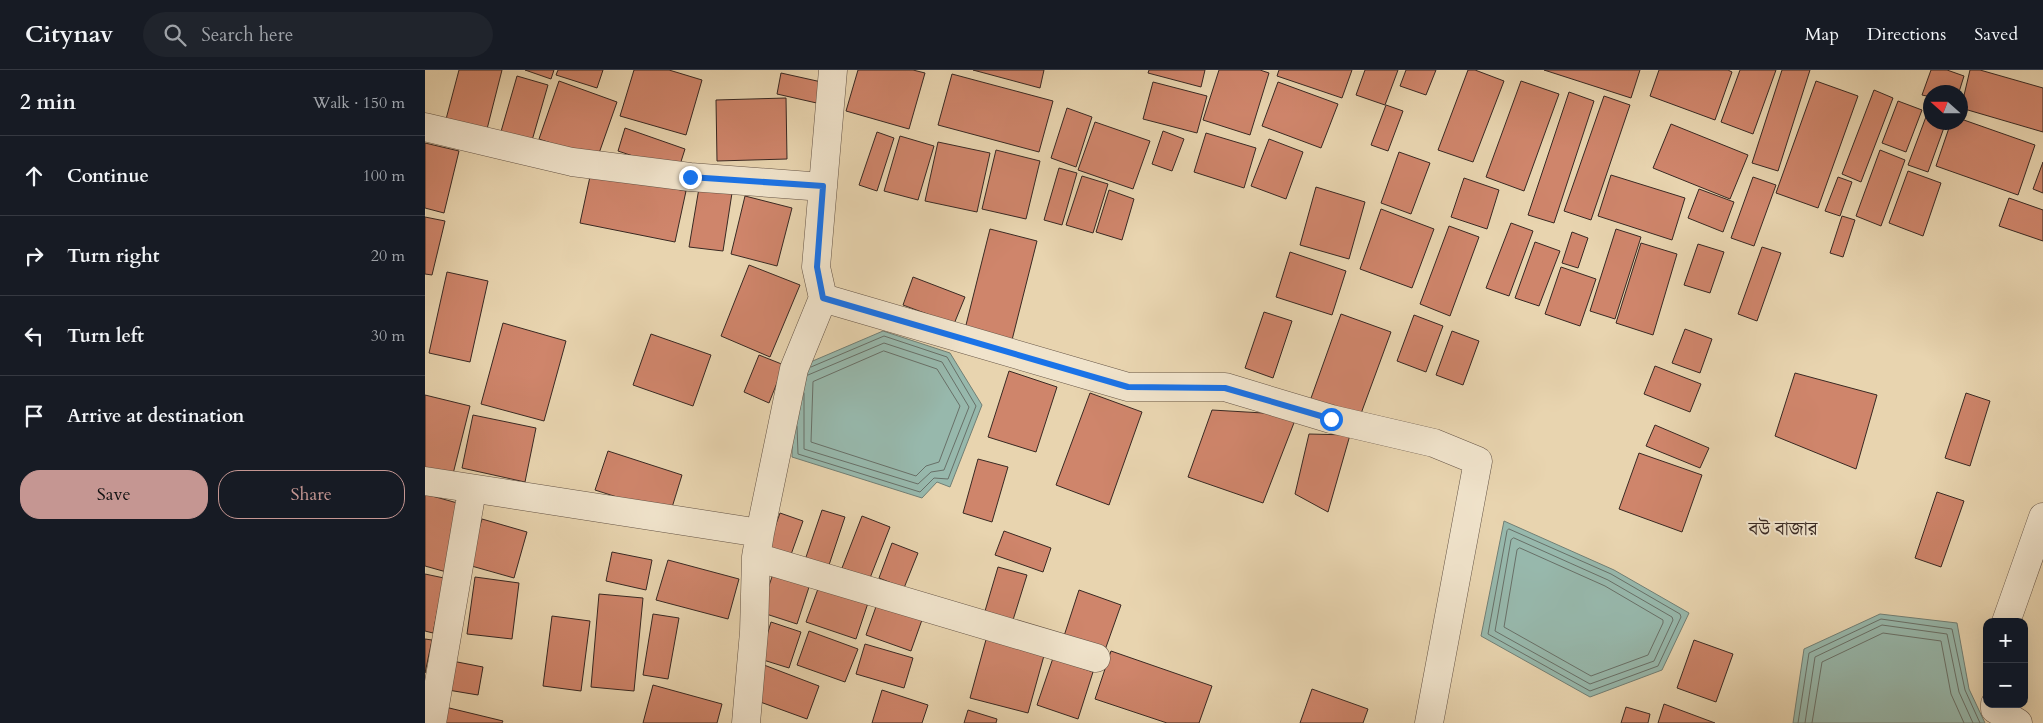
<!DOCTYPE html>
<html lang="en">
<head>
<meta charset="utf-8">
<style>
	body { margin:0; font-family:Cardo,"Noto Serif Bengali",serif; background:#20242c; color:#f1f3f6 }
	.controls { position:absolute; right:15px; bottom:15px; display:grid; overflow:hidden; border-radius:10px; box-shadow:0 5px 20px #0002 }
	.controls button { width:45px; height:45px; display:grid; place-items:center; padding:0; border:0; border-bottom:1px solid #363941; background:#171b24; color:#f1f3f6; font:25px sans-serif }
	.compass { position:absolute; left:1498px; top:15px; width:45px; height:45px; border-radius:50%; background:#171b24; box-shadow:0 5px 20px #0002; rotate:291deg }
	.stop { position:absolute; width:15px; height:15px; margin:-11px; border:4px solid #1a73e8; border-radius:50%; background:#fff }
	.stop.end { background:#1a73e8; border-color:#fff; box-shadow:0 1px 5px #0008 }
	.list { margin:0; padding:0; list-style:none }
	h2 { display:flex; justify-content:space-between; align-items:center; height:65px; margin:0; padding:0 20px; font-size:21px }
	h2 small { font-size:16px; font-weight:400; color:#9ea1a6 }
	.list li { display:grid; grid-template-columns:32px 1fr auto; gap:15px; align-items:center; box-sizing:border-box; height:80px; padding:0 20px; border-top:1px solid #363941 }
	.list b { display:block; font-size:19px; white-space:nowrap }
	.list em { font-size:16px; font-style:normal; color:#9ea1a6 }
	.actions { display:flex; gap:10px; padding:15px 20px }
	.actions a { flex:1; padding:11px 0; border:1px solid #c59692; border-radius:20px; text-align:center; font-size:18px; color:#c59692 }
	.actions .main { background:#c59692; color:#111 }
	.icon { flex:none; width:28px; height:28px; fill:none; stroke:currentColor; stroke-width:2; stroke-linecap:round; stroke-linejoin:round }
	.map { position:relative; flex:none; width:1618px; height:653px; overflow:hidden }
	header { display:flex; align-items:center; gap:30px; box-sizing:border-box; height:70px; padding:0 25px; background:#171b24; border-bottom:1px solid #363941 }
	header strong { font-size:24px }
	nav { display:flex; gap:28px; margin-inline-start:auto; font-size:18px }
	.search { width:350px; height:45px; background:#20242c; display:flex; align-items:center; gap:12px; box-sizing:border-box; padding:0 18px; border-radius:28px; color:#9ea1a6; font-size:19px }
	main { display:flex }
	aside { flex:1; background:#171b24 }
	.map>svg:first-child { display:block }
</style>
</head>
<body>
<header>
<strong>Citynav</strong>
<div class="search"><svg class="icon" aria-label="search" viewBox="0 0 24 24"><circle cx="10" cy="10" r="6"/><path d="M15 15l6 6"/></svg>Search here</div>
<nav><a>Map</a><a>Directions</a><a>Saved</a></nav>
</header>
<main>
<aside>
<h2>2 min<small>Walk · 150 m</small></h2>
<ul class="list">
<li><svg class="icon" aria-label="ahead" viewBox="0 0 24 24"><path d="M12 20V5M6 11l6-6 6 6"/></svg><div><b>Continue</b></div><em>100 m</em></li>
<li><svg class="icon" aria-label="right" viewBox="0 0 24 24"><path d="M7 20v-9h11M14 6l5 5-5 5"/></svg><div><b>Turn right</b></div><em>20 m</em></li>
<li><svg class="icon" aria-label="left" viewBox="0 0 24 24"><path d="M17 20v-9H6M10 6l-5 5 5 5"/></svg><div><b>Turn left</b></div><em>30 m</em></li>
<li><svg class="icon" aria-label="arrive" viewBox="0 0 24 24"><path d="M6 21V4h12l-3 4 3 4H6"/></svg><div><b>Arrive at destination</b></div></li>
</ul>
<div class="actions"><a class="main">Save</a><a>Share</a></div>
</aside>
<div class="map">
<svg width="1618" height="653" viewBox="0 0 1618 653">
	<rect width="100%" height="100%" fill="#e8d4af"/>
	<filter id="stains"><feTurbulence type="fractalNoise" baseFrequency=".004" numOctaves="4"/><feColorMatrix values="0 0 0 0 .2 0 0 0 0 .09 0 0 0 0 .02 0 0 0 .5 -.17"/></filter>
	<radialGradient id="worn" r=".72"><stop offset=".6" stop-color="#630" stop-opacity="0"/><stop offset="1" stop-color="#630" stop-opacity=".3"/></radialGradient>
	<path fill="#97b8ac" stroke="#717f75" d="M458,261L525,283L557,335L525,417L512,412L497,428L367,387L369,299Z
		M1079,451L1189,500L1264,543L1237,600L1165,627L1056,566Z
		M1455,544L1532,553L1544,619L1560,653H1368L1379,579Z"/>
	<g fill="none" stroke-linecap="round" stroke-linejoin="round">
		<path stroke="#687068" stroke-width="1" d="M459,281L512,299L535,336L514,392L501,396L491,406L386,372L388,312Z
			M379,323V379L493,414L506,402L519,400L544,337L517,292L459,273L383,305
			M372,356L373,384L495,422L509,408L523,409L551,336L522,287L459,266L386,297
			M1084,459L1186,504L1255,544L1256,547L1233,596L1165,621L1063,564L1082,461Z
			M1089,468L1183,510L1247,547L1248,550L1229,591L1165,614L1070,561L1086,470Z
			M1095,478L1180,516L1238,550V553L1223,585L1166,606L1079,557L1092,480Z
			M1373,653L1384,583L1456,549L1527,559L1540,620L1555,653
			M1380,653L1390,587L1457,555L1522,564L1534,622L1548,653
			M1387,653L1397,592L1458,563L1516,571L1526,624L1539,653"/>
	</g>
	<path fill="#cf856b" stroke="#392923" d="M34,0H77L61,63L20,53Z
		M100,0H129L126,9Z
		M133,0H178L172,18L131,5Z
		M209,0H244L277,10L261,65L195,46Z
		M433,0H488L500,3L484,59L421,41Z
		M548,0H619L615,18Z
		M724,0H780L776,17L723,3Z
		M794,0H835L844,3L825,65L778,50Z
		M854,0H927L917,28L852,6Z
		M940,0H973L960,35L931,25Z
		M981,0H1011L1001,25L975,16Z
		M1043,0H1050L1079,11L1048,92L1013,80Z
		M1119,0H1215L1206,28Z
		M1234,0H1303L1307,2L1290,50L1225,26Z
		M1315,0H1351L1328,64L1296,52Z
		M1357,0H1385L1353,101L1327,93Z
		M1506,0H1522L1539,6L1534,22H1506V27L1497,25Z
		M1545,0H1555L1618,18V62L1536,38Z
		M356,3L401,13L396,34L352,24Z
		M527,4L628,31L614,82L513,55Z
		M92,6L123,15L106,74L75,65Z
		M134,11L192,32L172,89L114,69Z
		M1096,11L1134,24L1099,121L1061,107Z
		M1391,11L1433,26L1393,138L1351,123Z
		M728,12L782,26L772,63L718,49Z
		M853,12L913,34L896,78L837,56Z
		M1449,20L1468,28L1436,112L1417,104Z
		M1144,22L1169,31L1129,153L1103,145Z
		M1179,26L1205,35L1166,150L1139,141Z
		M361,28L362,89L292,91L291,30Z
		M1473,31L1497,40L1481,82L1457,73Z
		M961,35L978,41L963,81L946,75Z
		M1505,36L1506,52H1521L1503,102L1483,95Z
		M642,38L667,47L651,97L626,88Z
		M1536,49L1610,75L1593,125L1511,96L1526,52H1536Z
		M670,52L725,71L708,119L653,100Z
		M1246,54L1323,85L1305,129L1228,98Z
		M200,58L260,79L253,101L193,81Z
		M738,61L759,69L747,101L727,94Z
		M452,62L469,68L452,121L434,115Z
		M781,63L831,78L819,118L769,102Z
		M475,66L509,76L493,130L459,121Z
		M844,69L878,82L861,129L826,116Z
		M513,72L565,83L552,142L500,131Z
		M0,73L34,81L19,143L0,138Z
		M571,80L615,91L601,149L557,139Z
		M1455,80L1480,90L1456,156L1431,146Z
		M974,82L1005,93L986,144L956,133Z
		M1618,92V123L1608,119Z
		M634,98L652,103L637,155L619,150Z
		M1483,101L1516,113L1498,166L1464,153Z
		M166,102L261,121L250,172L155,153Z
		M1186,105L1260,128L1247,170L1173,146Z
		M657,106L683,114L668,163L641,155Z
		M1328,107L1351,115L1329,176L1306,168Z
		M1413,107L1427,112L1415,146L1400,141Z
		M1039,108L1074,120L1062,159L1026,147Z
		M891,117L940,132L924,189L875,175Z
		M274,118L307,123L298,181L264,177Z
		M1274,119L1309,132L1298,162L1263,148Z
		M684,120L709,129L697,170L671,162Z
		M320,126L367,138L352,196L306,184Z
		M1584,128L1618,140V171L1574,156Z
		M956,139L1009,159L987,218L935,199Z
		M1417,146L1430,150L1418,187L1405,183Z
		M0,147L20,151L7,205L0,204Z
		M1086,153L1108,161L1084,226L1061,218Z
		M1024,156L1054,167L1025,246L995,234Z
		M565,159L612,171L587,270L540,259Z
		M1191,159L1216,167L1190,249L1165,241Z
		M1147,162L1163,168L1153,198L1137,193Z
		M1110,172L1135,181L1114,236L1090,228Z
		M1216,173L1252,184L1228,265L1191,253Z
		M1273,174L1299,182L1285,223L1259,215Z
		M1337,177L1356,183L1332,251L1313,244Z
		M865,182L921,201L907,245L851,227Z
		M324,195L375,215L345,287L296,266Z
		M1136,197L1171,209L1155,256L1120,244Z
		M22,202L63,211L45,292L4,283Z
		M488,207L540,227L529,254L478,235Z
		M839,242L867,251L848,308L820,298Z
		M916,244L966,262L934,349L885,331Z
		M989,245L1018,256L1001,302L972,291Z
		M78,253L141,271L119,351L56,334Z
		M1260,259L1287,269L1275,303L1247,293Z
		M1027,261L1054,271L1038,315L1011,305Z
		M226,264L286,285L268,336L208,315Z
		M334,285L359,295L344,333L319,322Z
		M1230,296L1276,314L1265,342L1219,324Z
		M584,301L632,317L611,382L563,367Z
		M1370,303L1452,325L1431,399L1350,366Z
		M665,323L717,342L684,435L631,415Z
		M1541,323L1565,331L1545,396L1520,388Z
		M0,325L45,336L27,408L0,401Z
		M787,340L872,345L838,433L763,407Z
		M48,345L111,358L100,412L37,398Z
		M1230,355L1284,378L1275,398L1221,376Z
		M884,364L925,365L903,442L870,424Z
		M183,381L257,405L245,444L170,420Z
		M1214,383L1277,405L1257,462L1194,439Z
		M553,389L583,397L567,452L538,443Z
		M1512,422L1539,431L1516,497L1490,488Z
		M0,424L43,436L25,503L0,496Z
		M397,440L420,447L402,501L379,493Z
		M355,443L378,451L363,493L340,485Z
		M437,446L465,457L445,508L417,498Z
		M57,449L102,462L89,508L43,495Z
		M579,461L626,478L618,502L570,485Z
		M467,473L493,483L479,518L454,508Z
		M187,482L227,490L221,520L181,511Z
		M243,490L314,509L303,549L231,530Z
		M573,497L602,505L588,550L560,541Z
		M350,498L386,511L372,554L335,542Z
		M0,504L19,508L8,563L0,561Z
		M50,507L94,513L87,569L42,564Z
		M394,516L443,533L431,569L381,552Z
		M654,520L696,535L680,580L639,566Z
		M174,524L218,528L209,621L166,617Z
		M453,531L498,547L486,581L441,565Z
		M228,544L254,548L243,609L218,605Z
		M127,546L165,551L156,621L118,616Z
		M346,552L376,562L364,598L335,589Z
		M384,561L433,579L420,612L372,595Z
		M562,566L620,582L603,643L545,628Z
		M0,569L7,570L0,603Z
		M1269,570L1308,584L1291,632L1252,618Z
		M440,574L488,588L479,618L431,604Z
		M686,581L787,616L774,653H742L670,629Z
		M628,588L668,602L653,649L612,635Z
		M22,590L58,597L53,625L17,619Z
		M339,595L394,616L382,649L327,629Z
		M228,615L297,634L292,653H218Z
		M887,619L943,639L938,653H875Z
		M457,620L503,635L497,653H447Z
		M1239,634L1290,653H1233Z
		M16,636L78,651L77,653H11Z
		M1201,637L1225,644L1223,653H1196Z
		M543,640L572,649L571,653H539Z"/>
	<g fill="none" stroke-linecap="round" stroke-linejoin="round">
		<defs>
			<path id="minor" d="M0,57L147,92L265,107L398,117
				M398,228L703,317H800L906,349L1009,373L1053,391L1004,653
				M0,411L335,463
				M331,487L671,588
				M1581,552L1618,447
				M1570,634V639L1593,653
				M7,653L47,420
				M321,653L329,562L331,487L335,463L369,299L398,228L391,197L408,0"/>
		</defs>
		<use href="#minor" stroke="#655446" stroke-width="29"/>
		<use href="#minor" stroke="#f0e3cb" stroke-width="28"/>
	</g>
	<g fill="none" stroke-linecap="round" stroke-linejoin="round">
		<path stroke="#1a73e8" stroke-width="6" d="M265,107L398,116L392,197L398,228L703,317L800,318L906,349"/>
	</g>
	<g text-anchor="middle" stroke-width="4" stroke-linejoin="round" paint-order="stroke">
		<g font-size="19" fill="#392923" stroke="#f0e3cb">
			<text x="1358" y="465">বউ বাজার</text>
		</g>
	</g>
	<rect width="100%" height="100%" filter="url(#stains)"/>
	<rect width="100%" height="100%" fill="url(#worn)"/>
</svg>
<div class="controls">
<button>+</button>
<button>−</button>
</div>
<svg class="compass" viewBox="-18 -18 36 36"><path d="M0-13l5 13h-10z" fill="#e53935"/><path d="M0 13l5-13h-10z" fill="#9ea1a6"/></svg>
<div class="stop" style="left:906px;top:349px"></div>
<div class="stop end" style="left:265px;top:107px"></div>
</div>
</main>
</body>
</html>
